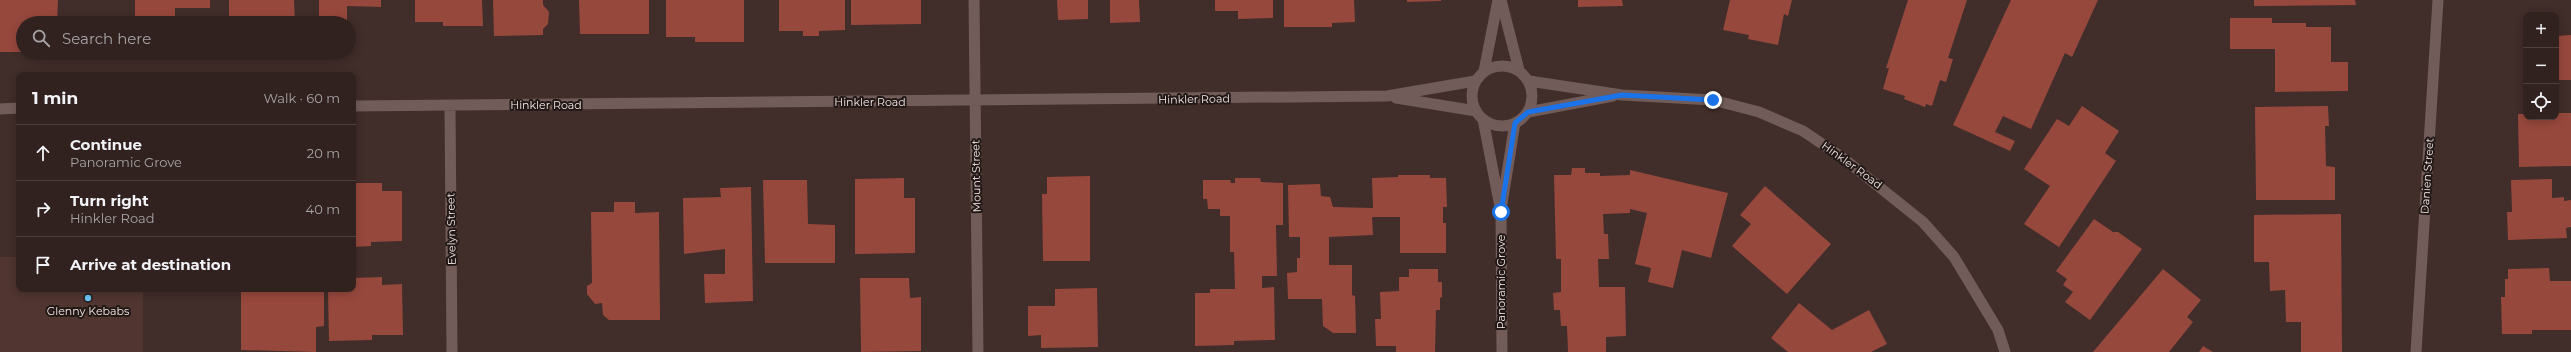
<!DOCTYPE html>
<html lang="en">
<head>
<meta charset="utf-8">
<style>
	body { margin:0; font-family:Montserrat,sans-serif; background:#392a29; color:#f1f3f6 }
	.controls { position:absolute; right:12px; top:12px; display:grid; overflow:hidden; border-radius:8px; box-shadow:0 2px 10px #0003 }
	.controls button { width:36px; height:36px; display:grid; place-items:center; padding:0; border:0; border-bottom:1px solid #4c3f3e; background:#312220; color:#f1f3f6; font:20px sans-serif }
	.stop { position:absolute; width:12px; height:12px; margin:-9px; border:3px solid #1a73e8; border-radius:50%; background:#fff }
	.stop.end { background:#1a73e8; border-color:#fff; box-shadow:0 1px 4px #0008 }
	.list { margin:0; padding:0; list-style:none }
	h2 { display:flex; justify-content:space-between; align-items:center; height:52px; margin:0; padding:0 16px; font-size:17px }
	h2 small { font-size:13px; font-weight:400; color:#a8a4a5 }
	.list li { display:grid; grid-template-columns:26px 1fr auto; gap:12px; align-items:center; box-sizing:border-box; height:56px; padding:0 16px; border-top:1px solid #4c3f3e }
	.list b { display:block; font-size:15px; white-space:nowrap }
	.list p { margin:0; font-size:13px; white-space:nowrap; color:#a8a4a5 }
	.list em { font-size:13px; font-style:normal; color:#a8a4a5 }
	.icon { flex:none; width:22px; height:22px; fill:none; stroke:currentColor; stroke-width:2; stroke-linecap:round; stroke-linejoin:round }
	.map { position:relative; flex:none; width:2571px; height:352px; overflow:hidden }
	.search { position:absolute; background:#312220; box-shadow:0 2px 10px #0003; left:16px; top:16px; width:340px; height:44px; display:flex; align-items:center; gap:10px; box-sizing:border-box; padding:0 14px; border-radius:22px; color:#a8a4a5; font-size:15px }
	.panel { position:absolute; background:#312220; box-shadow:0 2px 10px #0003; left:16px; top:72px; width:340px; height:220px; border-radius:8px }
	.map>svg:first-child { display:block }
</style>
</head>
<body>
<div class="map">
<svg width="2571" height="352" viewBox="0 0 2571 352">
	<rect width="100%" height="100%" fill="#412d2a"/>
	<path fill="#503530" d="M19,257V289H143V352H0V257Z"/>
	<path fill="#97483d" d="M0,0H58L57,23H23V52H0Z
		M135,0H210V8H175V23H135Z
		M229,0H294L295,23H229Z
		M319,0H381V7L347,6V23H319Z
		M415,0H482L483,26H443V22H415Z
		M493,0H543V5L549,12L548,24L543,29V35L494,36Z
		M579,0H649V34H580Z
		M666,0H744V42H695V37H666Z
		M779,0H845V30L819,31V36H803V31H779Z
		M851,0H921V24L851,25Z
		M1057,0H1088V19L1058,20Z
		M1110,0H1139L1140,22L1110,23Z
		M1215,0H1273V18L1238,19V11H1215Z
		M1284,0H1354L1355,22L1332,23V27H1284Z
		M1407,0H1441V1L1407,2Z
		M1578,0H1622L1623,6L1578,7Z
		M1730,0H1792L1788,16L1784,14L1778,45L1748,39L1749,35L1723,30Z
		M1908,0H1967L1948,58L1953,59L1946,82L1940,80L1932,106L1926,104L1925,107L1904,99L1905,96L1883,89L1889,68H1886Z
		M2011,0H2098L2072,57L2065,53L2031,129L2003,116L1995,132L2015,141L2010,151L1953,125Z
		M2254,0H2355L2356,5L2254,6Z
		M2230,18H2272V23H2306V27H2331V62H2348V91L2275,92V49H2230Z
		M2571,35V80H2556V36Z
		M2082,106L2119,131L2105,153L2116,161L2059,247L2024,224L2050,186L2024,169L2057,119L2069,126Z
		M2328,106L2329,126H2325L2326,166L2335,167V200H2256L2255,107Z
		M2556,113H2571V166L2519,167L2518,114H2526V117H2556Z
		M1572,168H1585V173H1600V176L1630,175V170L1728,193L1711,258L1682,250L1673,288L1648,282L1651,268L1635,264L1647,213L1630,209V213L1603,214L1604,234H1608L1609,259H1598L1599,287H1625L1626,336L1606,337V352H1568L1567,326H1561L1560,310H1554L1553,293L1561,292V259H1556L1554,175H1571Z
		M1398,175H1430V178H1446L1447,207H1443V223H1446V253H1400V217H1372L1373,235L1329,237V265H1352V295L1355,296L1356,333H1333L1323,326L1322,299H1288L1287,273L1297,272V258H1300V237H1289L1288,185L1320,184L1321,196L1330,197L1333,207L1373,208L1372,178L1398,177Z
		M1090,176V261H1043L1042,194H1047V177Z
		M904,178V198H915V253L855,254V179Z
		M1235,178H1260L1261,182L1283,183V225H1276L1277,276H1262V288L1274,287L1275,340L1234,341V345L1195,346V293H1210V289H1235L1234,252H1230V216H1220V209H1208L1207,199H1203V180H1230L1231,183H1235Z
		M2552,179V198L2564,197V201L2571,200V227L2566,228L2567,238L2508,240L2507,212H2512L2511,180Z
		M763,180H807L808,224L835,225V263H765Z
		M353,183H382V191H402V241L371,242V246L353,247Z
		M1765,186L1831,244L1787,294L1732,246L1751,224L1740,215Z
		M751,187L753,301L705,303L704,274H725V249L684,254L683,198L721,197L720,188Z
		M614,202H635V213L659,212L660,320H609L603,315L602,303L595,304L587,294V286L592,283L591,212H614Z
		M2341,214L2342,352H2301V322H2286L2285,290L2270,291L2269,262H2254V215Z
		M2094,219L2113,232H2118L2142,249L2090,320L2065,302L2073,292L2063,285L2067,279L2056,271Z
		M2549,268L2550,281H2571V330H2532V334H2502L2501,297H2505V279H2508V269Z
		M1409,269H1438V282H1442V297L1440,298V310H1436L1435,352H1396V346H1376L1375,319H1381L1380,292L1399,291V277H1409Z
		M2163,269L2201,300L2187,317L2193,322L2169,352H2093Z
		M382,277V285L402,284L403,335H372V340L329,341L328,289H353V278Z
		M860,278H909L910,298L921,297V351L861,352Z
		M1097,288L1098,347L1041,348V335L1028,336V306H1055V289Z
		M241,289H324V326L316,327V352L241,350Z
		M1799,303L1832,330L1869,310L1887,344L1871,352H1788L1771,338Z
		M2203,346L2213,352H2199Z"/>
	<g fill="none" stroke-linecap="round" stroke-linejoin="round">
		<path stroke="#725c59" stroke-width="11" d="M974,0L978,352
			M1501,0L1519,70
			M1472 96a30 30 0 1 1 60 0a30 30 0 1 1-60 0Z
			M1484,71L1498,0
			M1529,81L1622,95L1713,100L1759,112L1803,131L1843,158L1923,222L1954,257L1998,330L2005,352
			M1396,98L1476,111
			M450,105L452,352
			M353,106L1387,96L1475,81
			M0,109L19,108
			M1528,112L1613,96
			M1483,119L1501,212L1502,352
			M1502,204L1515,123
			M2416,352L2438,0"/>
	</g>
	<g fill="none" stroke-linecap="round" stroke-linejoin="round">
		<path stroke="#1a73e8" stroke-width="5" d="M1501,212L1515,123L1528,112L1622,95L1713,100"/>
	</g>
	<circle fill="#6bc3f2" stroke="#211816" stroke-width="1.5" cx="88" cy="298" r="4"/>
	<g text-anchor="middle" stroke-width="4" stroke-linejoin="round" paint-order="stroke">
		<g font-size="11" fill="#f5e8e6" stroke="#211816">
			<text transform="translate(1194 99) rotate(-1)" y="4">Hinkler Road</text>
			<text x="870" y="106">Hinkler Road</text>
			<text x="546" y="109">Hinkler Road</text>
			<text transform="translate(1852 165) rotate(36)" y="4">Hinkler Road</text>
			<text transform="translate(976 176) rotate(-91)" y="4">Mount Street</text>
			<text transform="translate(2427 176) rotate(-86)" y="4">Danien Street</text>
			<text transform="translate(451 229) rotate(-91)" y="4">Evelyn Street</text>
			<text transform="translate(1501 282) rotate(-90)" y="4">Panoramic Grove</text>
		</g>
		<g font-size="11" fill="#f5e8e6" stroke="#211816">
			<text x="88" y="315">Glenny Kebabs</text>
		</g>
	</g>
</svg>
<div class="controls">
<button>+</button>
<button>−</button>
<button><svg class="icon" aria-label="locate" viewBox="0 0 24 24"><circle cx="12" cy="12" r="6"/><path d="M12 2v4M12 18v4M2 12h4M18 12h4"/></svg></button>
</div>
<div class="stop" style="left:1501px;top:212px"></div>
<div class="stop end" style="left:1713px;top:100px"></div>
<div class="search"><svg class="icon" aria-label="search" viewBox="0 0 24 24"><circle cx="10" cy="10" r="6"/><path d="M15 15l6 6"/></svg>Search here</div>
<section class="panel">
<h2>1 min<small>Walk · 60 m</small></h2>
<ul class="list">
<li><svg class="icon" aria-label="ahead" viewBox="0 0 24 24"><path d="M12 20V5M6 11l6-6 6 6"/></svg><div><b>Continue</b><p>Panoramic Grove</p></div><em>20 m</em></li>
<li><svg class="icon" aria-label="right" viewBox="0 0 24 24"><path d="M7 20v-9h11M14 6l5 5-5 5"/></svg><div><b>Turn right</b><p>Hinkler Road</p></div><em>40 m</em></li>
<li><svg class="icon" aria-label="arrive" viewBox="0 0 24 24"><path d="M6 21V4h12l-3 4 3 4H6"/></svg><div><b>Arrive at destination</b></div></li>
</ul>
</section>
</div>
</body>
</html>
